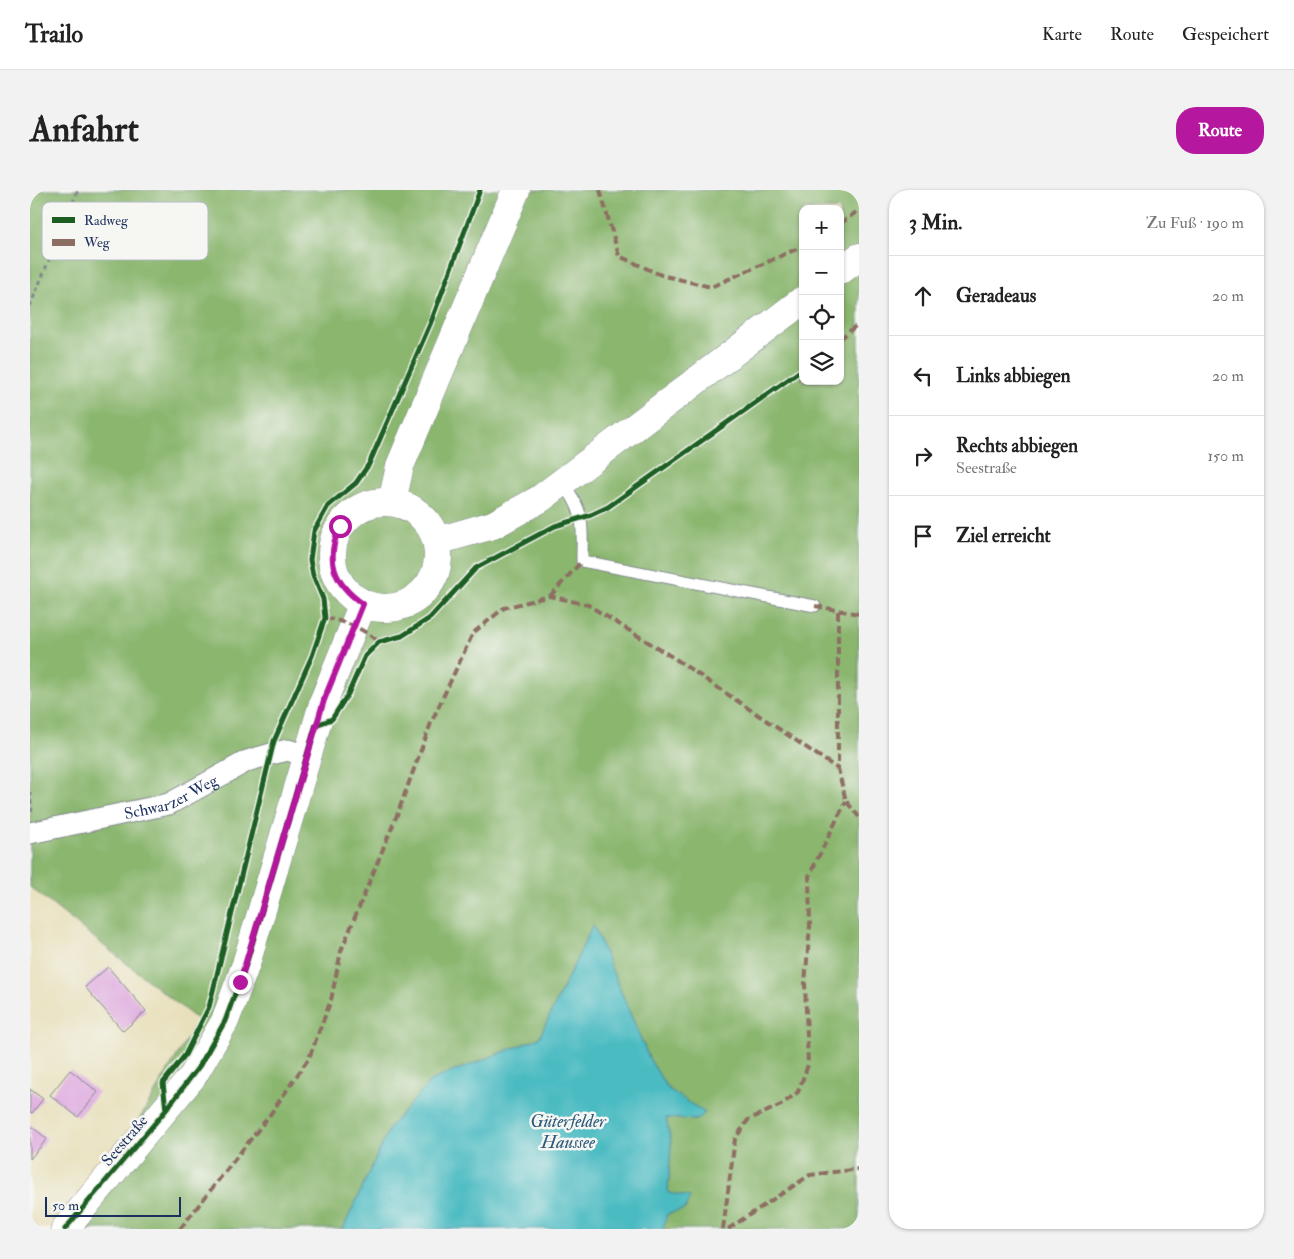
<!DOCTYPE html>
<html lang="de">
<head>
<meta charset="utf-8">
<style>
	body { margin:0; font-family:"IM FELL Double Pica",serif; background:#f2f2f2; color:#222 }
	.controls { position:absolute; right:15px; top:15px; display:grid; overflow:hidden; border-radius:10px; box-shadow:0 1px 4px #0004 }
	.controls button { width:45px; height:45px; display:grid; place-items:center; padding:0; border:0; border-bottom:1px solid #e0e0e0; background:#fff; color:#222; font:25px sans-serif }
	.scale { position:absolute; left:15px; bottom:12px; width:136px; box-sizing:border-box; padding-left:5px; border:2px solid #1b2f5e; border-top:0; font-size:14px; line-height:18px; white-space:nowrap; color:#1b2f5e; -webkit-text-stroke:4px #f6f6f2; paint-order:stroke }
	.stop { position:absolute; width:15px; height:15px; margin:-11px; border:4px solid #b5179e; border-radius:50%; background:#fff }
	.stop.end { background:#b5179e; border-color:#fff; box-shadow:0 1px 5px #0008 }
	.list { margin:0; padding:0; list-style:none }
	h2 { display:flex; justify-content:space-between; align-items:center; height:65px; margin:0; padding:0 20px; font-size:21px }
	h2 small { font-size:16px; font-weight:400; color:#767676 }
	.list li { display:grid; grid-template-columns:32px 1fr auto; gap:15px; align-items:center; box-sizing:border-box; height:80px; padding:0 20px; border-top:1px solid #e0e0e0 }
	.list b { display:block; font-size:19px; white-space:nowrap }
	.list p { margin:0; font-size:16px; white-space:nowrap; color:#767676 }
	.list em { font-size:16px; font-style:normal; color:#767676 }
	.icon { flex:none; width:28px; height:28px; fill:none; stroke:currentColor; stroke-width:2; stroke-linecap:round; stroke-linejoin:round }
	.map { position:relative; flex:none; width:829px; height:1039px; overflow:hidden; border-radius:20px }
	header { display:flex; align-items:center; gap:30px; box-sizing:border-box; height:70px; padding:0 25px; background:#fff; border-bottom:1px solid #e0e0e0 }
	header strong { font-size:24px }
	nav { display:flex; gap:28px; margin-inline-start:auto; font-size:18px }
	.intro { display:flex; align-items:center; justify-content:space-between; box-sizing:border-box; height:120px; padding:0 30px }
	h1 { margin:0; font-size:35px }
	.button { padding:12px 22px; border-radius:20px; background:#b5179e; color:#fff; font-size:18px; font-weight:700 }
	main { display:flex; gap:30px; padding:0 30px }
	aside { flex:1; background:#fff; border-radius:20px; box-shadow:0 1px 4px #0004 }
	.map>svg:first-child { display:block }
</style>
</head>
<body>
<header>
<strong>Trailo</strong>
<nav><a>Karte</a><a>Route</a><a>Gespeichert</a></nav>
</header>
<div class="intro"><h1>Anfahrt</h1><a class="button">Route</a></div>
<main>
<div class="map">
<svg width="829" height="1039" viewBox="0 0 829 1039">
	<rect width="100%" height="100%" fill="#f6f6f2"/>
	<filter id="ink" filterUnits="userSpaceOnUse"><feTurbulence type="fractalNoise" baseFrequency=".02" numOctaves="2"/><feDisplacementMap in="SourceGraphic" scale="10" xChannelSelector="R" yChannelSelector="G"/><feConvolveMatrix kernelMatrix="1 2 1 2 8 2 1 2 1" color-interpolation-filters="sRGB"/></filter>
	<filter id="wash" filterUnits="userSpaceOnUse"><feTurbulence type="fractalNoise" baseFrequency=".0096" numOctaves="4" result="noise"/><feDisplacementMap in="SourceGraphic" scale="20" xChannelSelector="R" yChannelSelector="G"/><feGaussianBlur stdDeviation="1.12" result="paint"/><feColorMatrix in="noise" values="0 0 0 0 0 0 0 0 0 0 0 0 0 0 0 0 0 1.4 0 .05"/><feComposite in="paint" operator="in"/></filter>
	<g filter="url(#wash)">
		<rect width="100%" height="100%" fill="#e8e0bb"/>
		<path fill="#8ab66e" stroke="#527266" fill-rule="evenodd" d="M0,0H829V1039H633L637,1024L655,1019L660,1007L638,1004L641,953L636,928L666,930L674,923L637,898L619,868L563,735L509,848L402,890L360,937L313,1039H35L68,999L168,830L0,697ZM773,19H810V191H773Z"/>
		<path fill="#4cbbc2" stroke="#347590" d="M563,735L619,868L637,898L675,923L666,930L636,928L641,953L638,1003L660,1007L655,1019L637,1024L633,1039H313L360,937L402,890L509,848Z"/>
		<g id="blocks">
			<path fill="#dca1dd" d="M78,777L116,821L93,841L55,797Z
				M40,880L68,902L48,927L20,905Z
				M0,899L13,909L2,923L0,922Z
				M0,935L17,949L0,969Z"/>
		</g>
	</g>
	<g filter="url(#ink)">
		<use href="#blocks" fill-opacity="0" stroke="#82888c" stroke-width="1"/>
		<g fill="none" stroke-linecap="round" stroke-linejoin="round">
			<defs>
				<path id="service" d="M533,293C556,324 552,334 552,371L785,416"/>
				<g id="minor">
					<path id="s1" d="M0,643L139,614L217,571L241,564L258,560L276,566"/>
				</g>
				<path id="tertiary" d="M362,312L370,276L486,0"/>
				<path id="secondary" d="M810,81L829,67
					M302 365a53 53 0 1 1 106 0a53 53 0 1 1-106 0Z
					M407,351L463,335L510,309L773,110
					M35,1039L163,886L195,831L216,774L294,510L333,413"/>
			</defs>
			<use href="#service" stroke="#82888c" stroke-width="13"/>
			<use href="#minor" stroke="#82888c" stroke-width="23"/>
			<use href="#tertiary" stroke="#82888c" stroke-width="29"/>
			<use href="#secondary" stroke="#82888c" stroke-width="29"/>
			<path stroke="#82888c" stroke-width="3" stroke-dasharray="4 4" stroke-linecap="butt" d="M0,116L48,0
				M0,602L2,624"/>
			<use href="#service" stroke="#fff" stroke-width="11"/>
			<use href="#minor" stroke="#fff" stroke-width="21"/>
			<use href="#tertiary" stroke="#fff" stroke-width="28"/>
			<use href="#secondary" stroke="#fff" stroke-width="28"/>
			<path stroke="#8d6e63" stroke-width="4" stroke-dasharray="8 4" stroke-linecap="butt" d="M570,0L589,66L631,85L681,97L773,56
				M810,34L829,20
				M810,149L829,133
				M520,406L552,371
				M785,416L829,424
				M808,421V579L816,611L829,627
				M295,428C315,431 334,439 349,452L354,451
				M150,1039L239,926L279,868L301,810L311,761L367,625L401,533L443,443L474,418L520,406L558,415L647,470L808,579
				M693,1039L705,949L718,930L751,915L768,902L778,875L775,793L780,736L779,686L816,611
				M698,1039L780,985L829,979"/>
			<defs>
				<path id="cycleway" d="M136,920L133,893L155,865L179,817L244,551L282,466L295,428L293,409L283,385L280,370L284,341L298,316L326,293L339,274L401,132L450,0
					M35,1039L136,920L170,875L195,831L216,774L286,535L302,529L318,504L335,466L349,452L372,446L400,428L446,378L525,336L561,325L578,317L773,179"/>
			</defs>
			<use href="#cycleway" stroke="#f6f6f2" stroke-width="8"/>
			<use href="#cycleway" stroke="#1b5e20" stroke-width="5"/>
		</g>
	</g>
	<g fill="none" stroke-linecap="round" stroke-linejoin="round" filter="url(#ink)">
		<path stroke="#b5179e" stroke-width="6" d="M210,792L294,510L333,414C303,393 295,370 310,336"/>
	</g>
	<g text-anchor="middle" stroke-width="5" stroke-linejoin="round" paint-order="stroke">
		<g font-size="16" fill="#1b2f5e" stroke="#f6f6f2">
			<text dy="6" stroke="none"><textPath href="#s1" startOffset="146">Schwarzer Weg</textPath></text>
			<text transform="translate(94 950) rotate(-49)" y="6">Seestraße</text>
		</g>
		<g font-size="18" font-style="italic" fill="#2a597c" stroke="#f6f6f2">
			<text x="538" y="937">Güterfelder<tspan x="538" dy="21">Haussee</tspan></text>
		</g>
	</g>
	<rect x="12" y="12" width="166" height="58" rx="8" fill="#f6f6f2" stroke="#b4bac6" stroke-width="1"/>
	<rect x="22" y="27" width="23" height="6" fill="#1b5e20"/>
	<rect x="22" y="49" width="23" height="7" fill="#8d6e63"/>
	<g font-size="14" fill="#1b2f5e">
		<text x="54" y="35">Radweg</text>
		<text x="54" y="57">Weg</text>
	</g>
</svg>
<div class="controls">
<button>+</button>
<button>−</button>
<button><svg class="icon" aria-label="locate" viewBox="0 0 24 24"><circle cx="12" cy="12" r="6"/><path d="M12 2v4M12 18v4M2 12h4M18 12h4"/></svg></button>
<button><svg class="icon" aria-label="layers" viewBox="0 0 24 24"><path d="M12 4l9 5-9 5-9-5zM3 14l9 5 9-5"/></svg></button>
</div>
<div class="scale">50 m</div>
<div class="stop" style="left:310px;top:336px"></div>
<div class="stop end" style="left:210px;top:792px"></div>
</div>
<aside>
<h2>3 Min.<small>Zu Fuß · 190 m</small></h2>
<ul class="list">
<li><svg class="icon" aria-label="ahead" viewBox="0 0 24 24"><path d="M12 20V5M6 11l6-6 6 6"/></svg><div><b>Geradeaus</b></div><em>20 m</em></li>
<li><svg class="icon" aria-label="left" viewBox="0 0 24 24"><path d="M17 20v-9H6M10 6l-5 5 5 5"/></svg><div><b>Links abbiegen</b></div><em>20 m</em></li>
<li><svg class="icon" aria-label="right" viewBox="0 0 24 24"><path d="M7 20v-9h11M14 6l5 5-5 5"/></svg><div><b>Rechts abbiegen</b><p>Seestraße</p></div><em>150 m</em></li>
<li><svg class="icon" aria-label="arrive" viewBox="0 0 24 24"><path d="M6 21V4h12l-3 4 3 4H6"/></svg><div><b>Ziel erreicht</b></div></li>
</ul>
</aside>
</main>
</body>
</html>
